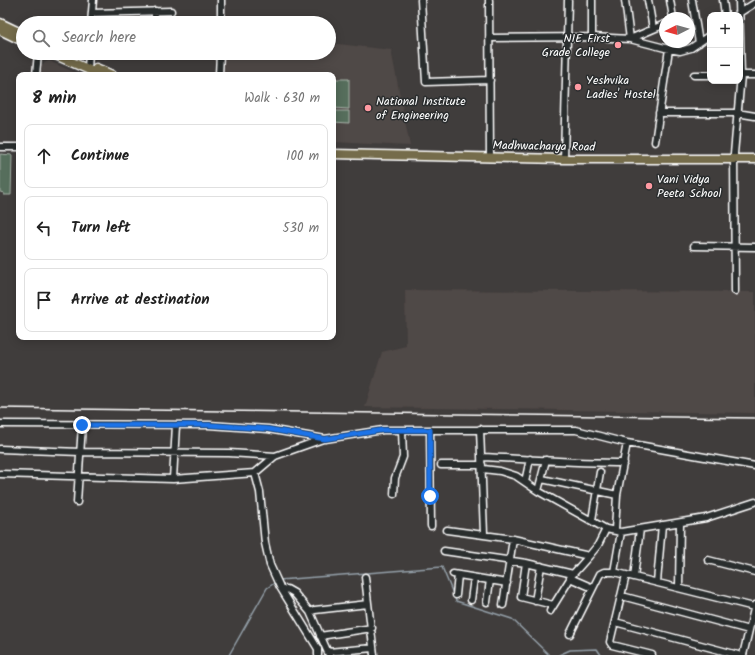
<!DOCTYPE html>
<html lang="en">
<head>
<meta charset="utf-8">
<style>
	body { margin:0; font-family:Kalam,sans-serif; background:#f6f6f6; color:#222 }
	.controls { position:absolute; right:12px; top:12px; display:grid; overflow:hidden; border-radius:8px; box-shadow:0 2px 10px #0003 }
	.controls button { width:36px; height:36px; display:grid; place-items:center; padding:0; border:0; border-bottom:1px solid #e0e0e0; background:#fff; color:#222; font:20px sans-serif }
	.compass { position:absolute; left:659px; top:12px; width:36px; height:36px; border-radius:50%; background:#fff; box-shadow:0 2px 10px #0003; rotate:264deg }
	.stop { position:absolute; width:12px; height:12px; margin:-9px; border:3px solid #1a73e8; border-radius:50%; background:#fff }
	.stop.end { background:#1a73e8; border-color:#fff; box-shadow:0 1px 4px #0008 }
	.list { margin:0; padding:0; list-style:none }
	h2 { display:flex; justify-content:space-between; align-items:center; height:52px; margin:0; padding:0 16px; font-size:17px }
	h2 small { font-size:13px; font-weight:400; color:#767676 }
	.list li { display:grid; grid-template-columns:26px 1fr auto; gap:12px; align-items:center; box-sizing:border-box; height:64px; margin:0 8px 8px; padding:0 8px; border:1px solid #e0e0e0; border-radius:8px }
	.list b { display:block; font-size:15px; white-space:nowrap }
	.list em { font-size:13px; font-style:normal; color:#767676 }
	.icon { flex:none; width:22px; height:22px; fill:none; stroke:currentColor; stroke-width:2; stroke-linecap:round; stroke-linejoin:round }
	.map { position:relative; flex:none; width:755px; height:655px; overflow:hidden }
	.search { position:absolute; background:#fff; box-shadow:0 2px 10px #0003; left:16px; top:16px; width:320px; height:44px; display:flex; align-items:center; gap:10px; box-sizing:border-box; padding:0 14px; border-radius:22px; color:#767676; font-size:15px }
	.panel { position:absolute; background:#fff; box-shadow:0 2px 10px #0003; left:16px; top:72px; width:320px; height:268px; border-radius:8px }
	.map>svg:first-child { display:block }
</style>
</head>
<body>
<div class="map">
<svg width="755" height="655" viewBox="0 0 755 655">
	<rect width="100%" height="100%" fill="#403d3c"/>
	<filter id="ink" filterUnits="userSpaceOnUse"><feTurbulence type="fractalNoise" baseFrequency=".025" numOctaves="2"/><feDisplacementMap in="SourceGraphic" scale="8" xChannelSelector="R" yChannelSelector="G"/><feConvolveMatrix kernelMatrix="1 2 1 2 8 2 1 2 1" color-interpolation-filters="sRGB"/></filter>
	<g filter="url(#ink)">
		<path fill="#504846" d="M329,43L391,50L410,146L333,142V75H223L224,53H329Z
			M49,61L80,75H36V67Z
			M405,290L755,292V413L365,407L382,352L406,346Z"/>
		<path fill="#566e5b" stroke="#aab6ad" d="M333,79H349V109L333,108Z
			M333,111H349V123L333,122Z
			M0,154L12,155L11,195H4V193L0,192Z"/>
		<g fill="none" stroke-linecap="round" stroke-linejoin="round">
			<path stroke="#94a0a9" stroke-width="1.5" d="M279,580L442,567L456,601L512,619L549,655
				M229,655L267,588L276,582
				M559,655L570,650L597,649L601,655"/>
			<defs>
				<path id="minor" d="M421,0L426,82L490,80
					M489,0L490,158
					M625,0L630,39
					M648,0L653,29
					M670,0L673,18
					M692,0L699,43
					M723,0L725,15
					M92,13L171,11
					M736,15L755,3
					M91,23L93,0
					M155,23V11
					M221,23V0
					M592,37V0
					M489,38L592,37L630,39L669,49L680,51L691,48L710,35
					M630,39L665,24
					M88,69L89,53
					M36,75L38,53
					M219,75L220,53
					M694,75H710
					M740,75H755
					M659,113H737L755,116
					M655,142L669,49
					M0,147H19
					M564,159L568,0
					M694,246L755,247
					M735,291L734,154L741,75L739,0
					M0,424L209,425L268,429L325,439L383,430H576L627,443L755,466
					M480,429L484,534
					M430,430L431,526
					M0,449L80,452L229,453L275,456
					M482,457C529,459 576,463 624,463
					M441,465H482
					M483,469L500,471L516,476L538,491L606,529L621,532L706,518L755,502
					M255,473L260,492L265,543L270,565L280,587L318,649V655
					M0,474L173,479L255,473L275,456L323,439
					M173,479L176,425
					M542,479L617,495
					M525,482L530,459
					M538,491L546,460
					M394,494L395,478L403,457L402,430
					M77,502L82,425
					M592,520L600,472
					M447,530L513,539L589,556L598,545L606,529
					M615,530L617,495L627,443
					M621,532L614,572L754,607
					M444,551L526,563L573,574
					M708,560L755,572
					M526,563L521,597L553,605
					M453,574L507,583
					M626,575L610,642L612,645L652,655
					M365,577L374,655
					M634,577L640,529
					M570,578L593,588
					M657,582L662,525
					M679,588L680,523
					M282,590L287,589L294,593L310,612
					M456,595L458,575
					M622,596L749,630
					M471,600L474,578
					M535,601L541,566
					M487,602L490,580
					M503,605L513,539
					M550,611L573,574L589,556
					M615,622L738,655
					M570,634L600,574L604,572H614
					M320,636L372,628
					M328,652L373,648
					M329,655L310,612L315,610L368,604
					M743,655L755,605"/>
				<path id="major" d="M0,23L23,34
					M0,30L23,41
					M51,53L101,75
					M96,68L112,75
					M333,154L564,159H755"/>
			</defs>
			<use href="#minor" stroke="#fff" stroke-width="9"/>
			<use href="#major" stroke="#fff" stroke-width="11"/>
			<use href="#minor" stroke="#2a2d2e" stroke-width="6"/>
			<use href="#major" stroke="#746c4b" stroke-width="8"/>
			<path stroke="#fff" stroke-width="1.5" d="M0,408L755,418"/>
		</g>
	</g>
	<g fill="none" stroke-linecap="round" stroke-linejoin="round" filter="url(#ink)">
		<path stroke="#1a73e8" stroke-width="5" d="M82,425H209L268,429L325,439L383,430H430V496"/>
	</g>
	<g fill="#ff9aa2" stroke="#2a2d2e" stroke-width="1.5">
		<circle cx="618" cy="45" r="4"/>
		<circle cx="578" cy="87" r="4"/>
		<circle cx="368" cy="108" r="4"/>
		<circle cx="649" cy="186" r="4"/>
	</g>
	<g text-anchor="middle" stroke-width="3" stroke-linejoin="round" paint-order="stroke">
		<g font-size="12" fill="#fff" stroke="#2a2d2e" text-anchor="start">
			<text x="610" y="42" text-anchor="end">NIE First<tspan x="610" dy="14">Grade College</tspan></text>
			<text x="586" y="84">Yeshvika<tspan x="586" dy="14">Ladies' Hostel</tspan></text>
			<text x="376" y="105">National Institute<tspan x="376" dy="14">of Engineering</tspan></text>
			<text x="657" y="183">Vani Vidya<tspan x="657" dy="14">Peeta School</tspan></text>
		</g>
		<g font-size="12" fill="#fff" stroke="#2a2d2e">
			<text transform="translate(544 146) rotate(1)" y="4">Madhwacharya Road</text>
		</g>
	</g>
</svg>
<div class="controls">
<button>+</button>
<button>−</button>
</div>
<svg class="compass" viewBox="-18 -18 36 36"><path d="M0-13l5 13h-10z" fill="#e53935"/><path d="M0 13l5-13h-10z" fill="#767676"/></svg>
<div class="stop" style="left:430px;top:496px"></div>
<div class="stop end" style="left:82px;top:425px"></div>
<div class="search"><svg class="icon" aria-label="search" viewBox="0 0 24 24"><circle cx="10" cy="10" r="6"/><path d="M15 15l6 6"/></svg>Search here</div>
<section class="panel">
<h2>8 min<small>Walk · 630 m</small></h2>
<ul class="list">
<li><svg class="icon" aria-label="ahead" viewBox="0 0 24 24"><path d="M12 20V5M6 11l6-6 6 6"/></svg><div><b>Continue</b></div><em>100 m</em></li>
<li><svg class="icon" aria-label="left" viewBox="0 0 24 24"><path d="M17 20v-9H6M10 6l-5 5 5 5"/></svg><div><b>Turn left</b></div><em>530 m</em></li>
<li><svg class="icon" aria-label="arrive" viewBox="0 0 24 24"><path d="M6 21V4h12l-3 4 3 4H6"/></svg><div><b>Arrive at destination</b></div></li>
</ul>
</section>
</div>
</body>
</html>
